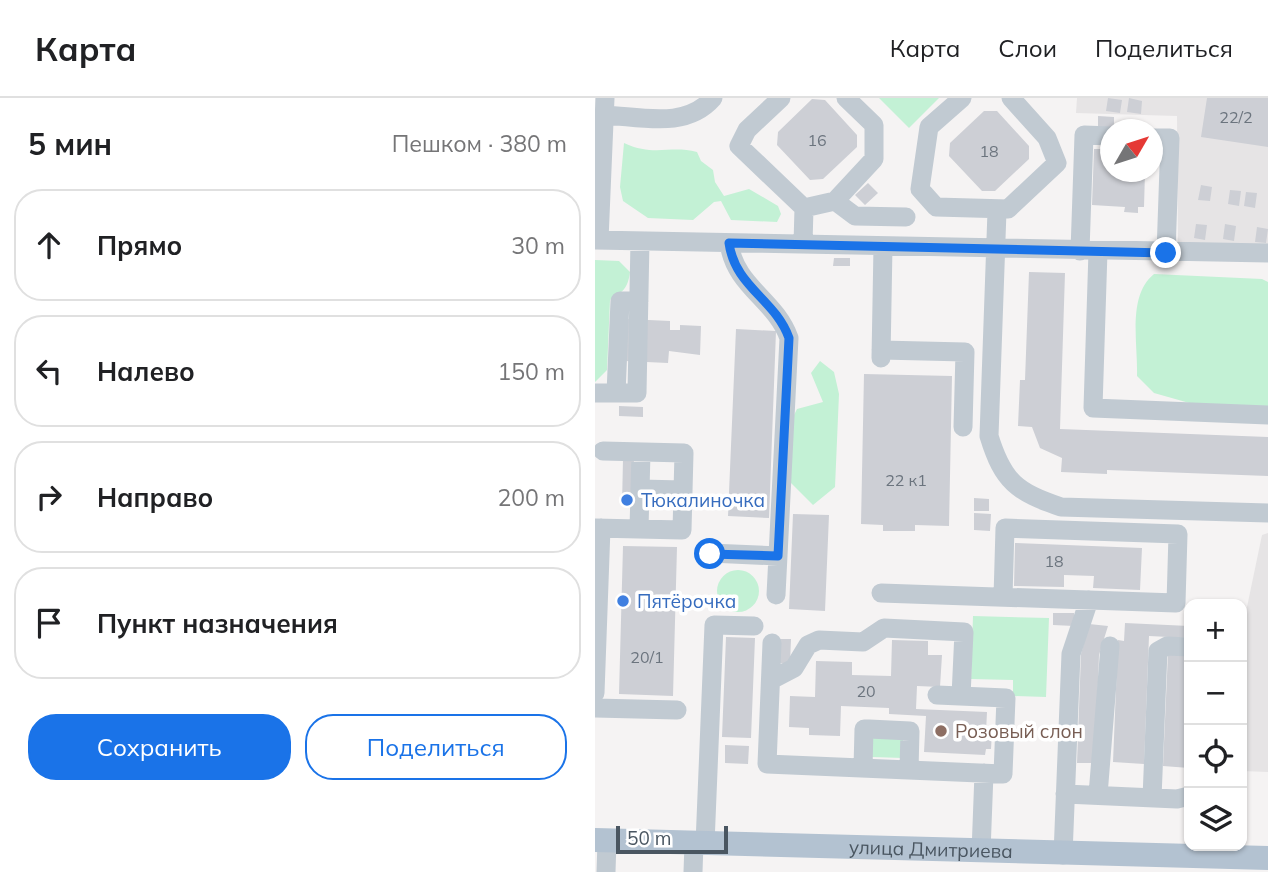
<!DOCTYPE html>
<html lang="ru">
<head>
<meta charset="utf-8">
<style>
	body { margin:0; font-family:Mulish,sans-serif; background:#f2f2f2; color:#202124 }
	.controls { position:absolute; right:21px; bottom:21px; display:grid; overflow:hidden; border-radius:14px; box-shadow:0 2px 5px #0004 }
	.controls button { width:63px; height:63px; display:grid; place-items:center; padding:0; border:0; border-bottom:2px solid #e0e0e0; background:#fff; color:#202124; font:35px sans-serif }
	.compass { position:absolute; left:505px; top:21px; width:63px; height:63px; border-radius:50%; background:#fff; box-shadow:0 2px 5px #0004; rotate:51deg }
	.scale { position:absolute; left:21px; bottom:18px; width:112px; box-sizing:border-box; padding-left:7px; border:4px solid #4a5661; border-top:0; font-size:19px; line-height:24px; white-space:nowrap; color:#4a5661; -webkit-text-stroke:5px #fff; paint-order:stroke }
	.stop { position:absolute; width:21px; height:21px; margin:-16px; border:5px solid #1a73e8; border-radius:50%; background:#fff }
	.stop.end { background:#1a73e8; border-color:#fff; box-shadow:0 2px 7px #0008 }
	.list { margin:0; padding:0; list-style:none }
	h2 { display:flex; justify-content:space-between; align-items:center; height:91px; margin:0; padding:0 28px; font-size:30px }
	h2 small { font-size:23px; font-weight:400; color:#757577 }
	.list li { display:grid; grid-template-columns:46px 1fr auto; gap:21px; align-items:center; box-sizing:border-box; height:112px; margin:0 14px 14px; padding:0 14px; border:2px solid #e0e0e0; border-radius:28px }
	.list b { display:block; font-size:26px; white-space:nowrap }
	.list em { font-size:23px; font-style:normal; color:#757577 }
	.actions { display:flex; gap:14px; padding:21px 28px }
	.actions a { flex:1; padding:16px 0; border:2px solid #1a73e8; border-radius:28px; text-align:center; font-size:24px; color:#1a73e8 }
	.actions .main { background:#1a73e8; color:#fff }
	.icon { flex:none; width:38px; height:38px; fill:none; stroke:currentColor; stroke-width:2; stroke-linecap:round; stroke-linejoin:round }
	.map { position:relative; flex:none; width:673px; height:774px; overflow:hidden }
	header { display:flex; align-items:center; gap:42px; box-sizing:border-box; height:98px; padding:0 35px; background:#fff; border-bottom:2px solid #e0e0e0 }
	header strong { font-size:33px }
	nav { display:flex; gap:38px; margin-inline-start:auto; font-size:24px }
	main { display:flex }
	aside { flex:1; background:#fff }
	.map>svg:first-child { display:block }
</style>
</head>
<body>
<header>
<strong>Карта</strong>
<nav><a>Карта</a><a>Слои</a><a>Поделиться</a></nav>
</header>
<main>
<aside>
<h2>5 мин<small>Пешком · 380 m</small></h2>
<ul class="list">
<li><svg class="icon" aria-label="ahead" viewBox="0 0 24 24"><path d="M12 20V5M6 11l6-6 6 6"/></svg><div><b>Прямо</b></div><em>30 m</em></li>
<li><svg class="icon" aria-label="left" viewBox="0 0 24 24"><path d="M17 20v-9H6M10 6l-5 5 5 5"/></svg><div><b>Налево</b></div><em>150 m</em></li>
<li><svg class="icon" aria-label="right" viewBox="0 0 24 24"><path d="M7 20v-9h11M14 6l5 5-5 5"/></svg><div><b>Направо</b></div><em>200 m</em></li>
<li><svg class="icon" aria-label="arrive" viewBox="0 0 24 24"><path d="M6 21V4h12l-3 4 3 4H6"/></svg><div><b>Пункт назначения</b></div></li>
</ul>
<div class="actions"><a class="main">Сохранить</a><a>Поделиться</a></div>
</aside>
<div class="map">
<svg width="673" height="774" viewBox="0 0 673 774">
	<rect width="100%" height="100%" fill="#f5f3f3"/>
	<path fill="#e6e4e5" d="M482,0H673V148L583,145L582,18L481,15Z
		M673,435V674L647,673V533L667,437Z"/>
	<path fill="#c3f1d5" d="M284,0H344L314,30Z
		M29,45C59,59 75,47 102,54L106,63L118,72L120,84L129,98L154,91L183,108L186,116L182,124L136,122L126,103L119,104L98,122L53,120L28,103L25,89Z
		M0,162L24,163L35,174C33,190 28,194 15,202L12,272L0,284Z
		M559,176L667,181L673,184V309L612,310L559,295L542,278C543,245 532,198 559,176Z
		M225,263L239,274L244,296L240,389L218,407L195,384L197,321L202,311L228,304L216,275Z
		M122 493a21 21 0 1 1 42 0a21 21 0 1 1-42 0Z
		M378,518L454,520L451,599L418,598V582L376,581Z
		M277,639L308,640V660L277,659Z"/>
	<path fill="#cdcfd5" d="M513,0L527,2L525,15L511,13Z
		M534,0L547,3L546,16L532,14Z
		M612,0H673V49L606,39Z
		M217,1L230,2L262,37V49L228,81L215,82L182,47L183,34Z
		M389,13H402L434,48V61L400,93H387L354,58L355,45Z
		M503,18L519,19V31L503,30Z
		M499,51H516V74H550L549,109H543V115L529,114L530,109L497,107Z
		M273,85L283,95L270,107L260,97Z
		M606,87L617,89L615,103L603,102Z
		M635,92L646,93L644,108L633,106Z
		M651,94L662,95L660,110L649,108Z
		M601,126L612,127L610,142L599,140Z
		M630,126L641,128L639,143L628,141Z
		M662,129L673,131L671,145L660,144Z
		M239,160H255V168H238Z
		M434,174L470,175L465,331L673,339V378L512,372V376L466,374L467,360L445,350L437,329L423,328L425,282H430Z
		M32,221L75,223V232H85V227L106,228L105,257L74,253L73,265L30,263Z
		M141,231L181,233L174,420L133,418Z
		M269,276L357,278L354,428L320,427V433H288V427L266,426Z
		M24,308L48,309V319L24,318Z
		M28,361H39L37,408L27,407Z
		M379,400L394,401V413H379Z
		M379,415L396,416L395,433L379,432Z
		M198,416L234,417L230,513L194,511Z
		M420,445L547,450L545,492L498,490L499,478L469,477V489L419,488Z
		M28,448L82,449L78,598L24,596Z
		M458,515H479V528L458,527Z
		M530,525L594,528V540L554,538L549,666L518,664L523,542L529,543Z
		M494,526L513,528L504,557L500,665H482L486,556Z
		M131,539L160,540L156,640L127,639Z
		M182,541H196L195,566L181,565Z
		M297,542L333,543V557H347L345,589L322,588L321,611L392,614L391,634H397L396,651H391L390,657L329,654L331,618L294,616V610L246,608L245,638L214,637V630L194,629L195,598L220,599L221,563L257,564V577L296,578Z
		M573,555L594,556V670L568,668Z
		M130,647L154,648L153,666L130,665Z"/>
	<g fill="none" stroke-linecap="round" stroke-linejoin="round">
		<path stroke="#c1cad2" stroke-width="19" d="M186,0L152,32L144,48L209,110L240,103L279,61V27L251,0
			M367,0L334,29L325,91L341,109L413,111L462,65L452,40L416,0
			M10,17C48,19 91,31 118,0
			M558,40H575L571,155
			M240,103L260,118L311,119
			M402,113L394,338C408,384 422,394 466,409L673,415
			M0,142L673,155
			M4,142L10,0
			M134,145C140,189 180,201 194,240L181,497
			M208,146L209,110
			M485,153L489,37L516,38
			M503,153L498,310L673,317
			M286,252L370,254L368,329
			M286,260L288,148
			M0,295H42L45,143
			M21,295L25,203H44
			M45,391L88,392
			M0,430L87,432L89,355L8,353
			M44,431L46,354
			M115,455L183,458
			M286,495L581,505L583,436L410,430L408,499
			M177,545L172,666L408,676L411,600L342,597
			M176,582L199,570L213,547L224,542L268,544L289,530L369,534L366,598
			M0,595L6,430
			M0,610L82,612
			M268,670L269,631H274L315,633L314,672
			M470,696L582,701L594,698
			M503,697L515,548
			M557,700L563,553L572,548L594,549
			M110,746L119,527L159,528
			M386,754L389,675
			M468,757L476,556L494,502
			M11,774L12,743
			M98,774L99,745"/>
		<path stroke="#b3c2d1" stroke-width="24" id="s1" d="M0,742L673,760"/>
	</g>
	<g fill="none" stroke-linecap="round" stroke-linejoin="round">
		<path stroke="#1a73e8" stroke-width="9" d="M115,456L183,458L194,240C180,201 140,189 134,145L571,155"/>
	</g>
	<g fill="#3f7fe0" stroke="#fff" stroke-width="2.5">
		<circle cx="32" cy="402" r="7"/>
		<circle cx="28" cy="503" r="7"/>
	</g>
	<circle fill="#8d6e63" stroke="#fff" stroke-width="2.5" cx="346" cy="633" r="7"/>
	<g text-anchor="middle" stroke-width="7" stroke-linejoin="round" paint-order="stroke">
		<g font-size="16" fill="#6b747e">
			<text x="641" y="25">22/2</text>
			<text x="222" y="48">16</text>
			<text x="394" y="59">18</text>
			<text x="311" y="388">22 к1</text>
			<text x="459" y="469">18</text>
			<text x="52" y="565">20/1</text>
			<text x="271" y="599">20</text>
		</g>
		<g font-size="19" fill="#366cbe" stroke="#fff" text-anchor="start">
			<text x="46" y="409">Тюкалиночка</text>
			<text x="42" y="510">Пятёрочка</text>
		</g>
		<g font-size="19" fill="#785e54" stroke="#fff" text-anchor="start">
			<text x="360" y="640">Розовый слон</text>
		</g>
		<g font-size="19" fill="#4a5661" stroke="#fff">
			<text dy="7" stroke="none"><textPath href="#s1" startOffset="336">улица Дмитриева</textPath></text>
		</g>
	</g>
</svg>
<div class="controls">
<button>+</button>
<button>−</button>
<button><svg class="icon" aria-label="locate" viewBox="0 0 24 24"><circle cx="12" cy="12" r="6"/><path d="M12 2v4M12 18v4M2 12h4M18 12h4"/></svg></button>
<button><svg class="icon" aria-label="layers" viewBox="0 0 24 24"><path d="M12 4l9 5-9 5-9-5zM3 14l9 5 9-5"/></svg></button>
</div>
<svg class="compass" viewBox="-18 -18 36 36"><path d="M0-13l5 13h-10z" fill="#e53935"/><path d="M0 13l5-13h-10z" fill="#757577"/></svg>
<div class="scale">50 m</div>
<div class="stop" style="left:115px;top:456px"></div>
<div class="stop end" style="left:571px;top:155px"></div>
</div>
</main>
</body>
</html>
